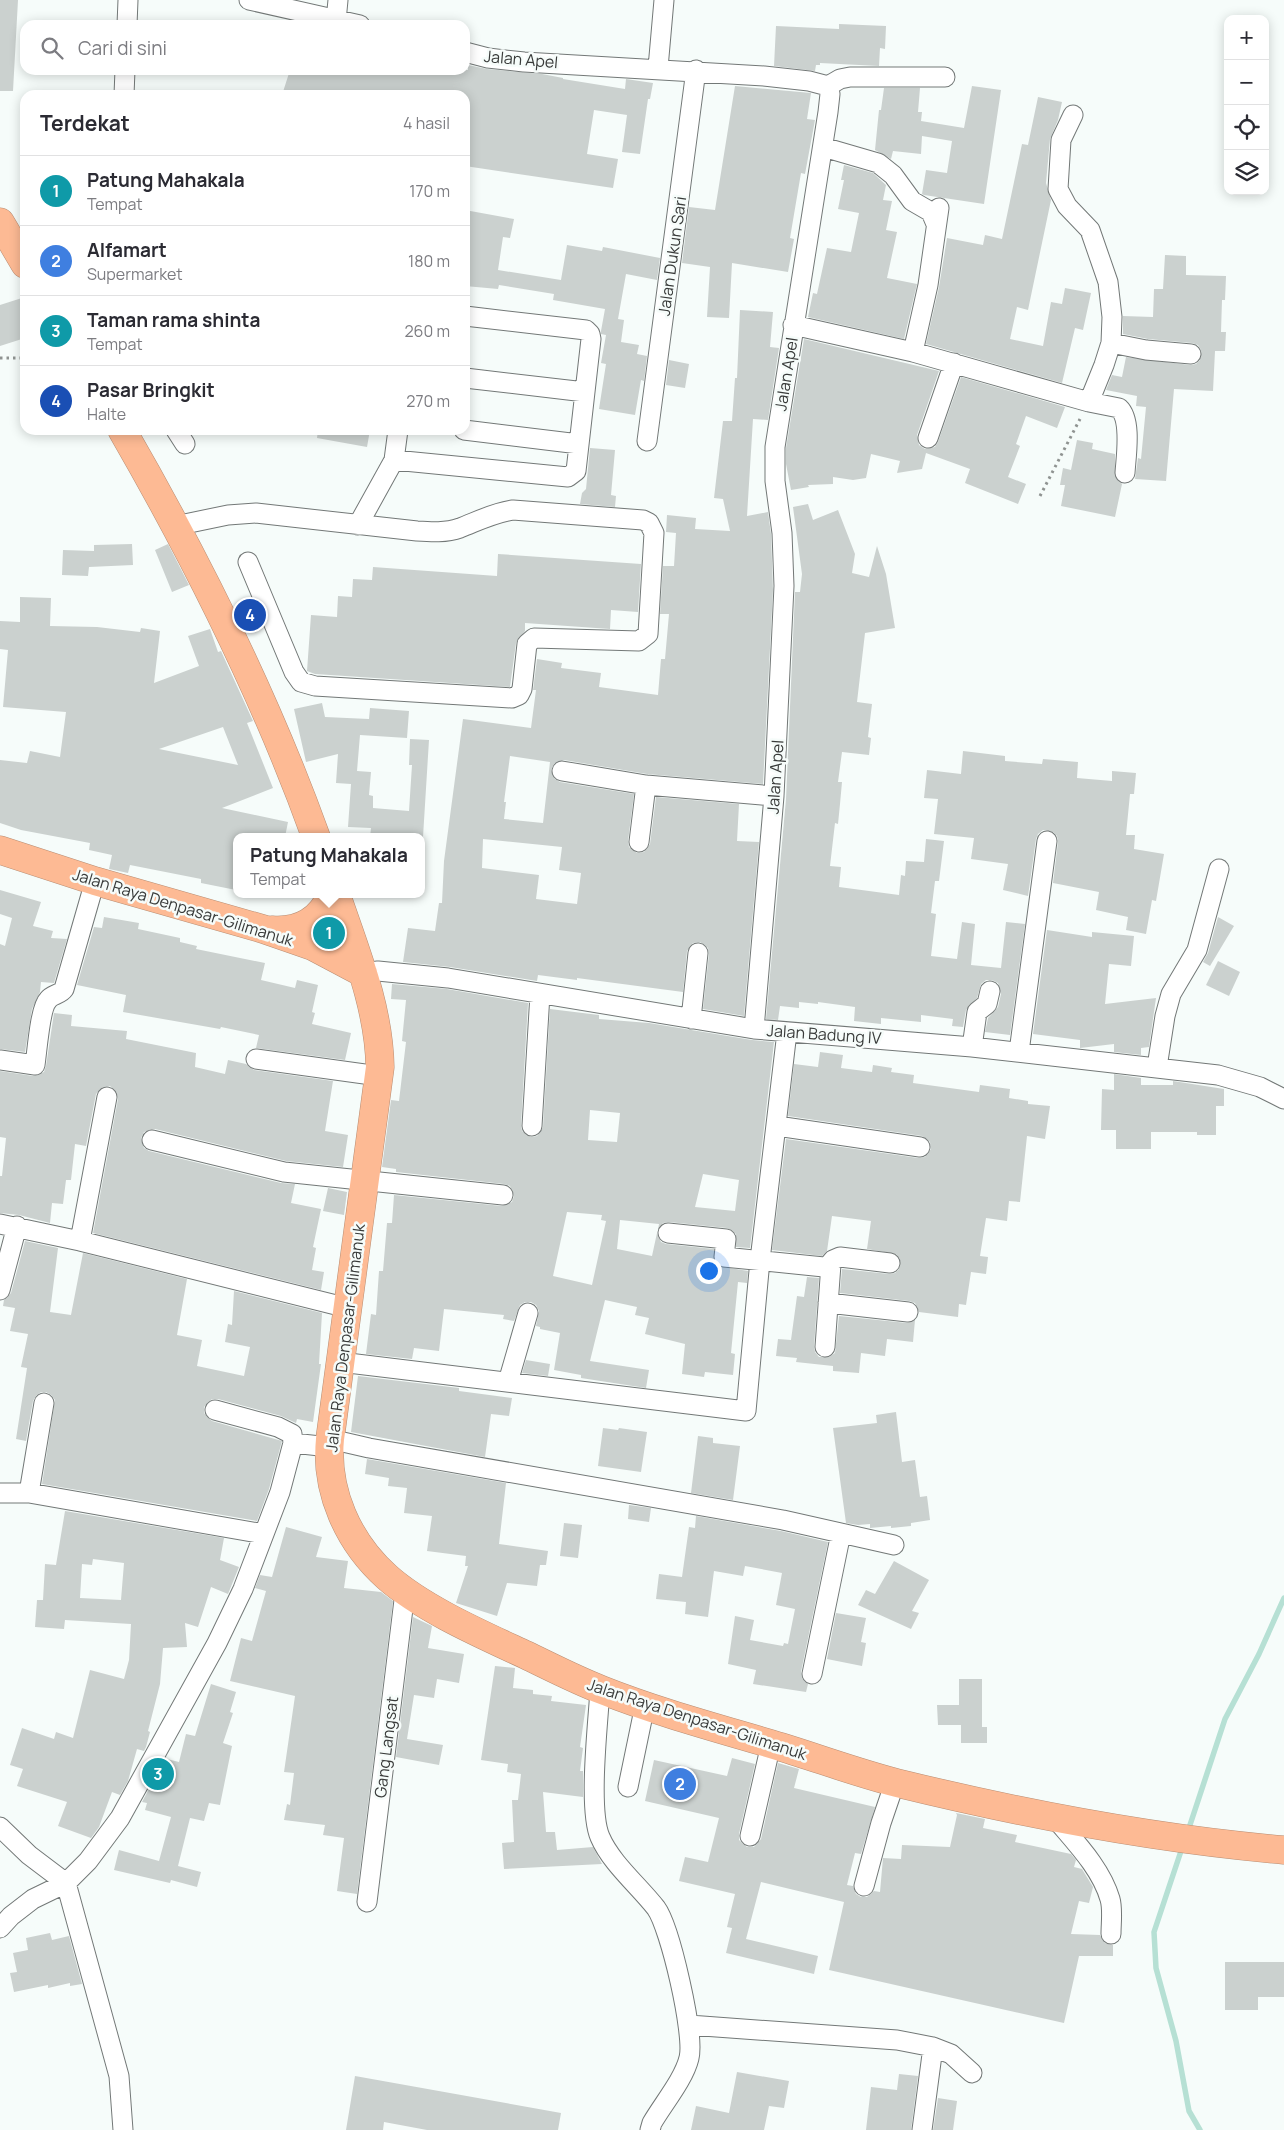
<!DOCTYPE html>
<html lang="id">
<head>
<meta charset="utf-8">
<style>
	body { margin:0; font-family:Manrope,sans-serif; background:#f2f2f3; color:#2b2b33 }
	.controls { position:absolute; right:15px; top:15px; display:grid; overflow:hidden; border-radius:10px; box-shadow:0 2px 12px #0003 }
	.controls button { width:45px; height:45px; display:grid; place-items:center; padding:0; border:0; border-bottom:1px solid #e1e1e2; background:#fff; color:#2b2b33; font:25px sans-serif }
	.you { position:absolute; left:708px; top:1270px; width:18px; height:18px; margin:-12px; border:4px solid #fff; border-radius:50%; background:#1a73e8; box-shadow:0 0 0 8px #1a73e833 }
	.badge { display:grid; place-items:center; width:32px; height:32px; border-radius:50%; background:#b35505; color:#fff; font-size:16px; font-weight:700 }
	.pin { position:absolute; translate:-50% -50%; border:2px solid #fff; box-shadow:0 1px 5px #0006 }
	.popup { position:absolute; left:233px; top:833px; width:192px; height:65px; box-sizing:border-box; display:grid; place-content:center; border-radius:10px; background:#fff; filter:drop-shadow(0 1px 4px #0005); font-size:16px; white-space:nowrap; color:#7c7c81 }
	.popup b { font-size:19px; color:#2b2b33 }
	.popup::after { content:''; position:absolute; left:50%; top:100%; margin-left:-10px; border:10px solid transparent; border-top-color:#fff }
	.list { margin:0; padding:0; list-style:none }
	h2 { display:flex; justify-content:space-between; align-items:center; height:65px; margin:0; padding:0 20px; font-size:21px }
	h2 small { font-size:16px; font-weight:400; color:#7c7c81 }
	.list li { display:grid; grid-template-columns:32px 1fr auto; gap:15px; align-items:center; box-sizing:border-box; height:70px; padding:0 20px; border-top:1px solid #e1e1e2 }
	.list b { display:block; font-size:19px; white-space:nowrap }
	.list p { margin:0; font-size:16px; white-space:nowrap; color:#7c7c81 }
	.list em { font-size:16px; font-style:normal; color:#7c7c81 }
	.icon { flex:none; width:28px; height:28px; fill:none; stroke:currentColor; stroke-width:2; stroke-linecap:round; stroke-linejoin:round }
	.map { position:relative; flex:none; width:1284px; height:2130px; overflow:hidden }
	.search { position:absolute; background:#fff; box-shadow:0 2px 12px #0003; left:20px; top:20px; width:450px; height:55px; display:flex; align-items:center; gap:12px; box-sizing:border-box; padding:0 18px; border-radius:15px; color:#7c7c81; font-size:19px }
	.panel { position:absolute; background:#fff; box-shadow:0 2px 12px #0003; left:20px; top:90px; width:450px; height:345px; border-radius:15px }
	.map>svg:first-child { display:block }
</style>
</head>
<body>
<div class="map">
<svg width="1284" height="2130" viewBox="0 0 1284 2130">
	<rect width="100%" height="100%" fill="#f6fcfa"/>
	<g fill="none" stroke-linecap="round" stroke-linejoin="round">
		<path stroke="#b6e0d4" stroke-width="5.5" d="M1188,1831L1225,1719L1259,1654L1284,1598
			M1183,1845L1154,1932L1156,1968L1176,2041L1189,2111L1200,2130"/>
	</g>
	<path fill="#cbd1cf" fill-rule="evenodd" d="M0,0H18L13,91H0Z
		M839,24L886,26L885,49L880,48L879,66L820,63V65H816L815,71L774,66L776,26L839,29Z
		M468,65L487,69L542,74L563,78V79L625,89L626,79L653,83L650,99H648L640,154L622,152L627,115L594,110L587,154L618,159L613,188L465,166V95H427L404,92L403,95H346L320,91L318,95H282L290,70H468Z
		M735,86L811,93L807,119L815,120L805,174L801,173L790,238L794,239L788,272L732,263L729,318L707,317L710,267L682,263L689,207L715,210Z
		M972,86L1001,90L984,204L924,195L922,194L926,170L947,173L952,141L922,136L921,154L893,151L891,159L875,150L879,110H881L884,88H920L918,112H922L921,121L964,128Z
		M1038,97L1062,102L1058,120L1050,139L1046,183L1051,200L1028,310L1017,307L1010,339L1043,346L1051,302L1062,304L1065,288L1091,293L1083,330L1075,328L1062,383L926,344L939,287L947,238L983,245L985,235L1002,239L1022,144L1028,145Z
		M844,165L873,173L886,185L883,200L892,201L886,230L897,232L887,278L917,284L904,339L808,317L813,293L817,294L827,248L851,252L859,213L838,209L844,180H841Z
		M465,210L514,219L510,238L503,237L498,270L561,280L567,245L602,251L603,247L660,258L657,280L626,274L618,319L624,320L621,342L639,345L637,354L647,356L644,381L641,380L635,415L599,409L606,364L601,363L606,335L601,334V331L605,309L553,300L554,294L499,285L498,289L465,286Z
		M1165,255L1186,256V275L1226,276L1225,300H1222L1221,332H1226L1225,351H1215L1213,391L1174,389L1166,481L1135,479L1138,458L1141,459L1146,407L1136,406L1137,396L1106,390L1112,375L1122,377L1126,357L1190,365L1196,364L1200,360L1201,350L1198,345L1192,343L1148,339L1123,334V316L1153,317L1154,289H1163Z
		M25,297V338L0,346V305Z
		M740,310L773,312L770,347L779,348L768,420L753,419L747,516L768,512L771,534L773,590L763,784L647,774L564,760L554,764L551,770L555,779L560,782L634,794L628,841L629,847L637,853L644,852L650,844L656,797L739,804L737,841L759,842L744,1016L703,1009L709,954L708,948L700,942L693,943L687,951L683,992L577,978V980L538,975L537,981L450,967L403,962L408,928L435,931L439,903H442L444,861L463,719L531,728L536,690H533L537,659L562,663L561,668L601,673L599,687L658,695L661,659H665L669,614H660L663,566H674L676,533L666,532L667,515L696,518L695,529L730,531L723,499L714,498L723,421H732L735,378H737ZM510,756L550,762L543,823L504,819L506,802H504ZM483,839L562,847L559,870L581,873L577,904L536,899L539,875L482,868Z
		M804,339L939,371L917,435L919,445L925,449L935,447L938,442L961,377L1065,407L1057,428L1026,416L1016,444L1020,446L1008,477L1026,484L1018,504L965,483L970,469L926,453L922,469L897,473L900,461L871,454L866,478L853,480L833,477V484L808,485L809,487L791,490L786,464V448Z
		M669,360L689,364L685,388L666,385Z
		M318,430H370L367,447L317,438Z
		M1077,440L1093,443L1092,449L1115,454V477L1122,484L1115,517L1061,506L1065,485H1060L1063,468L1071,470Z
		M590,448L615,450L611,495L616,496L615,507L580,504L582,493L586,489Z
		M808,504L813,520L838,510L855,554L852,573L869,577L877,546L886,574L895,628L865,633L857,702L872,704L868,737L871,738L869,755L842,752L838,782H842L840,804L838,824L835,823L830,866L841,867L839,887L899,895L901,875L905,876L906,861L924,862L926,839L944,841L939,881H935L931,913L936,914L931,956L957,959L962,922L975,924L971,965L1001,968L1006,922L1025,924L1010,1035L985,1032L988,1018L998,1007L1001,994L998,983L992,980H986L981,984L977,998L966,1010L963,1027L952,1026L953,1019L921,1015V1022L881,1018V1024L854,1021L855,1007L818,1002V1004L799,1002V1008L780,1006L778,1020L766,1019L786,799L795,592H800L802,574L793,507Z
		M132,544L133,565L89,567L88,576L62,575L63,550L94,551V545Z
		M168,544L189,585L172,592L155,550Z
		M498,554L641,564L638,612L611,610L610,629L525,623V631L516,643L510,687L315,674L307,671L311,615L337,617L338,596L352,597L353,579L372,580L373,567L497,576Z
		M20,597L51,598L50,626L97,627L140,632L141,628L160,631L154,683L199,666L188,636L210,629L218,652L221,651L253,721L247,723L273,788L222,808L288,822L285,837H236V890L201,883V879L130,865L128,873L109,869L112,855L89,850L90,843L21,830L0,823V760L27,763L30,751L60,757L66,712L3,707L8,650L0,649V621L20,622ZM223,727L238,765L159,749Z
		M322,703L325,717L369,719L370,708L409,711L407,738L360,735L357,771L371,772L369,795L373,796V808L409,811L412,765H409L410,739L429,740L423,837H370L371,828L348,827L351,784L336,783L338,754L306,762L294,709Z
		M963,751L1005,756V761L1042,764L1043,759L1078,762L1077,778L1112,781V771L1136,773L1134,794H1130L1126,835H1135L1134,849L1164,854L1156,901L1152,900L1146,934L1126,930L1128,917L1096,910L1099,892L1053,883L1058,842L1057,836L1053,832L1043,830L1038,834L1036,839L1028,896L1003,890L1008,864L971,859L974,838L934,834L938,799L924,798L927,770L961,774Z
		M0,890L41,902L33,926L53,931L51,938L67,939L54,983L41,982L40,992L32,1009L25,1052L0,1049V944L5,946L12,918L0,914Z
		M104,917L139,923L138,929L180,938V942L197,946L196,949L265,963L261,980L295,988L297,980L318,985L312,1012L315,1013L312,1024L351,1033L345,1060L256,1048L259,1035L221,1027L220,1029L123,1012L126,995L77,985L94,927L102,928Z
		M1218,917L1234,926L1210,966L1203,962L1208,953Z
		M1047,930L1092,937V932L1134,936L1131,966L1109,964L1105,1004L1156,998L1149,1047L1141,1048V1055L1114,1052V1044L1080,1048V1040L1033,1034Z
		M1218,961L1240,972L1229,996L1206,985Z
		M392,984L447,989L528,1003L521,1125L522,1131L531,1137L537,1136L543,1127L550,1009L599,1015V1019L649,1023L752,1040L774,1042L750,1248L736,1247V1234L727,1228L669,1222L663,1223L658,1230L659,1224L620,1220L617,1249L652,1256L657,1233L661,1242L666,1244L714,1249V1261L718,1266L748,1271L747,1283L738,1282L731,1353L735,1354L733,1375L705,1372L704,1377L682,1374L685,1344L645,1334L649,1318L635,1315L637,1307L605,1300L590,1361L649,1370L646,1388L581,1378V1375L554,1370L560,1333L540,1329V1327L536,1326L539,1311L536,1305L531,1302H525L520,1305L514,1321L503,1319L504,1315L444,1309L439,1351L414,1348L412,1359L366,1354L371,1314L376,1315L379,1271H383L387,1223H392L394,1195L502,1206L512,1202L514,1196L510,1186L504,1184L396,1172V1169L382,1167L391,1100L399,1101L406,1042L402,1041L406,1000L391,999ZM590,1110L620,1113L617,1142L588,1140ZM703,1174L739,1180L735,1211L695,1207ZM567,1212L602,1215L601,1220L606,1221L592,1285L553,1276Z
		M54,1013L72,1015L71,1026L127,1031L126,1039L196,1053L195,1067L225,1074L228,1060L246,1064L254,1070L333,1081L325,1131L348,1135L343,1167L286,1161L155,1129L144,1132L141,1138L144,1148L149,1151L281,1183L295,1184L291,1203L321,1209L313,1247L316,1248L312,1270L324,1272L321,1290L93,1233L118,1099L117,1093L110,1086L103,1087L96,1094L86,1146L75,1144L71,1180H66L63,1204L52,1203L50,1223L19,1215L0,1213V1176H2L6,1138L0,1137V1071L33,1076L44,1072L46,1066Z
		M820,1052L843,1055L841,1068L872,1072L873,1065L892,1068L891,1072L914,1075L913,1083L979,1092L980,1085L1010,1089L1009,1098L1028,1101V1104L1050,1106L1045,1139L1027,1136L1020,1202L1009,1201L1007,1221L986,1218L980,1256L988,1257L986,1274L971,1272L966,1305L959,1304L958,1317L919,1312L915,1303L909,1301L840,1293L842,1269L889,1274L895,1273L899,1269L900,1259L896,1254L867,1249L871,1221L832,1216L827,1251L822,1256L772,1250L786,1139L918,1158L925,1157L931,1149L930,1142L922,1136L788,1116L794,1064L818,1067Z
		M1114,1074L1141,1078V1085H1173V1081L1224,1089V1106H1216V1135H1197V1132H1151V1149H1116V1130H1101L1102,1089L1114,1090Z
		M328,1188L347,1192L344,1215L323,1211Z
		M25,1241L58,1248L50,1312L71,1315L83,1253L187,1279L177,1335L202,1340L197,1366L244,1376L250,1347L225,1342L228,1324L232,1325L234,1291L322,1313L319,1364H321L313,1422L297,1419L296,1423L281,1416L218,1399H212L204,1407V1413L212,1421L282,1441L269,1489L257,1521L42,1484L55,1400L51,1395L46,1392H41L36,1396L33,1401L26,1441L16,1439L27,1368L21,1367L28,1334L10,1331L15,1308L3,1306L4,1300L11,1293Z
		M807,1277L819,1278L814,1346L815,1352L819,1357H829L835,1353L839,1316L907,1323L915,1320L913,1342L887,1339L885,1356L861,1353L859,1373L833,1371V1366L796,1362L797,1358L776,1356L778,1339L791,1340L797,1296L804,1297Z
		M526,1360L550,1364L548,1376L522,1373Z
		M358,1376L459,1388V1391L512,1398L509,1416L491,1414L485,1457L351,1432Z
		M896,1412L902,1462L915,1460L920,1497L927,1496L930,1520L911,1523V1526L891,1528V1526L870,1528V1524L858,1525L846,1523L833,1428L877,1423L876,1415Z
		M603,1428L618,1430L619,1428L647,1432L641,1472L598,1466Z
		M698,1436L713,1438V1443L740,1446L733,1500L691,1493Z
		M367,1459L506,1483L499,1544L548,1551L546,1565H540L537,1586L507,1583L497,1616L456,1603L468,1566H465L466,1556L427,1551L432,1516L404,1513L407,1488L388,1486L389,1478L365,1474Z
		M629,1505L651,1508L649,1522L628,1519Z
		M65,1511L224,1538L220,1560L239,1567L228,1594L211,1587L198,1627L185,1623L187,1647L163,1648L160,1684L148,1731L150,1732L146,1747L144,1751L137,1749L128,1781L120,1795L112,1792L99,1827L91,1838L58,1826L67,1802L17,1786L23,1769L10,1765L22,1728L54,1739L56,1732L73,1738L90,1670L124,1679L129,1660L131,1624L65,1620L64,1629L35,1627L37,1600H43L45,1564L56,1565ZM93,1559L124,1563L121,1600L80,1598L82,1564L92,1565Z
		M696,1516L781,1531L828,1542L801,1672L802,1678L808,1684L806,1692L753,1684L756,1670L728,1664L735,1616L754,1620L750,1640L783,1646L784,1643L788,1644L795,1609L776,1605L782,1573L745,1566L743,1576L714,1571L708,1617L685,1614L686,1602L656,1599L659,1574L682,1577L689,1527L695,1528Z
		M564,1523L582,1525L578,1558L560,1556Z
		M286,1527L322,1537L316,1557L348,1561L344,1588L381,1592L393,1601L357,1894L337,1891L344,1838L323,1835L325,1825L284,1820L287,1804L290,1805L294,1773L284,1772L295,1696L230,1681L241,1638L252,1641L266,1591L255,1588L260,1575L272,1577Z
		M894,1561L929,1580L912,1611L919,1613L911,1629L858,1605L866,1590L875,1594Z
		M836,1613L866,1618L861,1642L866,1643L862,1666L827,1659Z
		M413,1617L432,1626L428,1648L464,1654L459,1683L437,1679L434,1698L414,1695L407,1739L443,1745L439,1765L396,1757Z
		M495,1666L515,1668L513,1688L533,1690V1694L552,1696L551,1701L586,1705L580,1747L583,1748L580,1771H583V1797L543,1792L546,1832H555L557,1850L593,1847L602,1864L504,1869L502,1843L514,1842L512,1800H518L521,1774L507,1772L508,1764L481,1760Z
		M959,1679H982V1727H987V1743H961V1725H938L937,1705H959Z
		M211,1684L236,1692L230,1712L233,1713L223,1743L232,1746L220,1805L209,1803L204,1821L190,1818L178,1866L201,1872L197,1887L171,1880L170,1883L114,1870L119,1850L159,1861L171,1817L145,1810L147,1803L142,1802L150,1787L159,1789L167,1759L179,1762L186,1734L195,1736Z
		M732,1758L755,1764L739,1834V1840L747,1847H754L761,1839L778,1763L799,1769L794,1788L875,1807L861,1854L855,1853L847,1885L853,1886L856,1894L861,1897H867L874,1891L880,1892L883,1858L901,1859L902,1845L950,1847L957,1815L956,1813L985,1819L983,1828L1017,1835L1015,1842L1071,1854L1076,1860L1074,1867L1082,1869L1093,1887L1089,1903L1079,1901L1071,1934L1100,1935L1105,1943L1113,1945V1956H1079L1064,2023L829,1970L844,1902L761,1882L746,1939L818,1956L814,1974L726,1953L732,1928L727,1927L735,1894L679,1881L685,1857L708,1862L719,1818L645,1801L654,1760L727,1776Z
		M50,1933L52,1940L69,1936L82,1984L70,1986V1983L48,1988V1985L14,1992L10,1973L17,1972L13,1953L28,1950L26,1938Z
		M1225,1962H1284V1997H1258V2010H1225Z
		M737,2072L789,2081L784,2108L769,2106L764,2130H691L696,2106L729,2113Z
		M899,2074L918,2076L911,2130H866L871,2087L897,2090Z
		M355,2076L561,2113L558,2130H427L384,2122L383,2130H346Z
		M938,2098L957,2101L953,2130H933Z"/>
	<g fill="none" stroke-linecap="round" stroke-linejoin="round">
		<defs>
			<path id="minor" d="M249,0L360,25
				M336,21L338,0
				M127,25L128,0
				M465,52L488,58L524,62L764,76L809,81L828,86L830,94L828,112L775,447V481L782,533L784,586L774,796L754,1029
				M658,68L664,0
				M828,86L840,79L850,77H945
				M124,95L125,70
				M1073,115L1061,140L1058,189L1067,206L1090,230L1108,282L1112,317L1111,343L1104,365L1089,402
				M823,147L878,163L893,175L912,201L931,212L936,224
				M793,325L913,352L1089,402L1119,408C1132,420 1126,456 1125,473
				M1111,343L1146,350L1191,354
				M913,352L928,285L939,208
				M465,378L585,392
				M176,430L185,444
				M464,430L579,444
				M928,438L954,363
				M647,441L696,70
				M394,460L568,477L576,471L591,339L590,334L586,330L465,316
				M358,525L394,460L398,430
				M175,526L228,515L256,513L417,531C431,532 446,533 460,528C478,521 493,513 513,510L643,520L649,523L654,533L648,634L639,641L534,638L527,644L522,689L519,695L512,698L315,686L301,682L294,672L248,562
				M562,771L646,785L774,796
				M639,842L646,785
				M363,973L378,971L448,978L754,1029L972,1047L1218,1075L1260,1087L1284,1099
				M691,1019L698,953
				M972,1047L977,1012L987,1004L990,991
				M1019,1052L1047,841
				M256,1059L379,1076
				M0,1060L35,1065C37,1052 40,1008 48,1000C52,994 60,995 64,989L95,881
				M1157,1067L1165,1016L1171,994L1197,950L1219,869
				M532,1126L540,994
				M777,1126L920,1147
				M152,1140L284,1172L503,1195
				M0,1224L80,1241L348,1308
				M668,1233L726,1239L724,1257L824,1267L828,1266L833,1260L840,1257L890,1263
				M80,1241L107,1097
				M0,1290L17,1226
				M828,1303L908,1312
				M825,1347L831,1264
				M340,1362L746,1411L760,1260L787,1032
				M508,1382L528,1313
				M215,1410L278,1427L292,1434L293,1443L329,1447
				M330,1439L369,1448L783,1520L894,1545
				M0,1493H29L264,1534
				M29,1493L44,1403
				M812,1674L841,1533
				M600,1690C598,1723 588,1809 600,1837C611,1863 639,1886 656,1908C670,1927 695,2035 689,2058C684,2079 663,2104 652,2123L650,2130
				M628,1787L645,1705
				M1055,1818C1075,1842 1101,1868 1110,1899C1113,1909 1111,1923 1111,1934
				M0,1827L29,1855L66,1883L119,2076L123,2130
				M750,1836L771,1744
				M864,1886L881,1823L895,1782
				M367,1902L405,1592
				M0,1928L11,1916L33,1899L66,1883L88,1861L120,1818L217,1643L243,1589L280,1492L293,1443
				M689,2025L897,2040L933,2047L951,2054L972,2073
				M922,2130L933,2047"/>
			<path id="highway" d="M0,222L25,264
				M122,430C197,560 265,695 316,837
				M0,850L95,881L263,929L312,946L363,973
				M336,894C355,950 379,1007 380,1067L330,1439C325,1491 348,1542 387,1577C423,1609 483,1635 526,1655C551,1667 576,1680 602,1690C660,1713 721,1729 781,1747C820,1759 858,1773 897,1783C1024,1814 1154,1839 1284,1850
				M272,930C301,932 320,920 332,894"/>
		</defs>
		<use href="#minor" stroke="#737877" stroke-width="21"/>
		<use href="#highway" stroke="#b88e74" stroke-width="29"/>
		<path stroke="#8f9391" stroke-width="3" stroke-dasharray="2.5 4" stroke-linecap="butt" d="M0,358H25
			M1040,496L1080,419"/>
		<use href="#minor" stroke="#fff" stroke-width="19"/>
		<use href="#highway" stroke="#fdba94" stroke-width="28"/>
	</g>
	<g text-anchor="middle" stroke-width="5" stroke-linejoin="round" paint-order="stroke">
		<g font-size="16" fill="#393b3a" stroke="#f6fcfa">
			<text transform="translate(521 59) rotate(5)" y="6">Jalan Apel</text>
			<text transform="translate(672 256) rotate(-82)" y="6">Jalan Dukun Sari</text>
			<text transform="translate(786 374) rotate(-81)" y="6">Jalan Apel</text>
			<text transform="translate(775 777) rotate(-86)" y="6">Jalan Apel</text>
			<text transform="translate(183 907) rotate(17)" y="6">Jalan Raya Denpasar-Gilimanuk</text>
			<text transform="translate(824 1034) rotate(4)" y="6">Jalan Badung IV</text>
			<text transform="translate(345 1338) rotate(-83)" y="6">Jalan Raya Denpasar-Gilimanuk</text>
			<text transform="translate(697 1719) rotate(18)" y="6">Jalan Raya Denpasar-Gilimanuk</text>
			<text transform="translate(386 1747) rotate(-83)" y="6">Gang Langsat</text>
		</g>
	</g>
</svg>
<div class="controls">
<button>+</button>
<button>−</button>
<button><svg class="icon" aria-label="locate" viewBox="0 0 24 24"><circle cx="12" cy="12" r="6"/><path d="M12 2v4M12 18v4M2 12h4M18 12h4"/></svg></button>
<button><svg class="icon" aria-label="layers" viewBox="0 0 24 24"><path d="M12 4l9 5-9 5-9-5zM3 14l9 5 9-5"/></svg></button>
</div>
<div class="you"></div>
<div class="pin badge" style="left:329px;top:933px;background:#0f9aa8">1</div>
<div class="popup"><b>Patung Mahakala</b>Tempat</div>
<div class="pin badge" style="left:680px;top:1784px;background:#3f7fe0">2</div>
<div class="pin badge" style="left:158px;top:1774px;background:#0f9aa8">3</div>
<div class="pin badge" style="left:250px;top:615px;background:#1a4fb4">4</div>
<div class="search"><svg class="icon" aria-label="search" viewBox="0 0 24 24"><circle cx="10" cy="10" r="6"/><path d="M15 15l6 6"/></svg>Cari di sini</div>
<section class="panel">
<h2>Terdekat<small>4 hasil</small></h2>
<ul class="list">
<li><span class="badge" style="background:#0f9aa8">1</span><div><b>Patung Mahakala</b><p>Tempat</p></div><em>170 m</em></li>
<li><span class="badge" style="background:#3f7fe0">2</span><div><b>Alfamart</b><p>Supermarket</p></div><em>180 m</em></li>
<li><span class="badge" style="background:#0f9aa8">3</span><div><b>Taman rama shinta</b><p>Tempat</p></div><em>260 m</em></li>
<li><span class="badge" style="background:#1a4fb4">4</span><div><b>Pasar Bringkit</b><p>Halte</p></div><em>270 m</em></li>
</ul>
</section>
</div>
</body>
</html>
